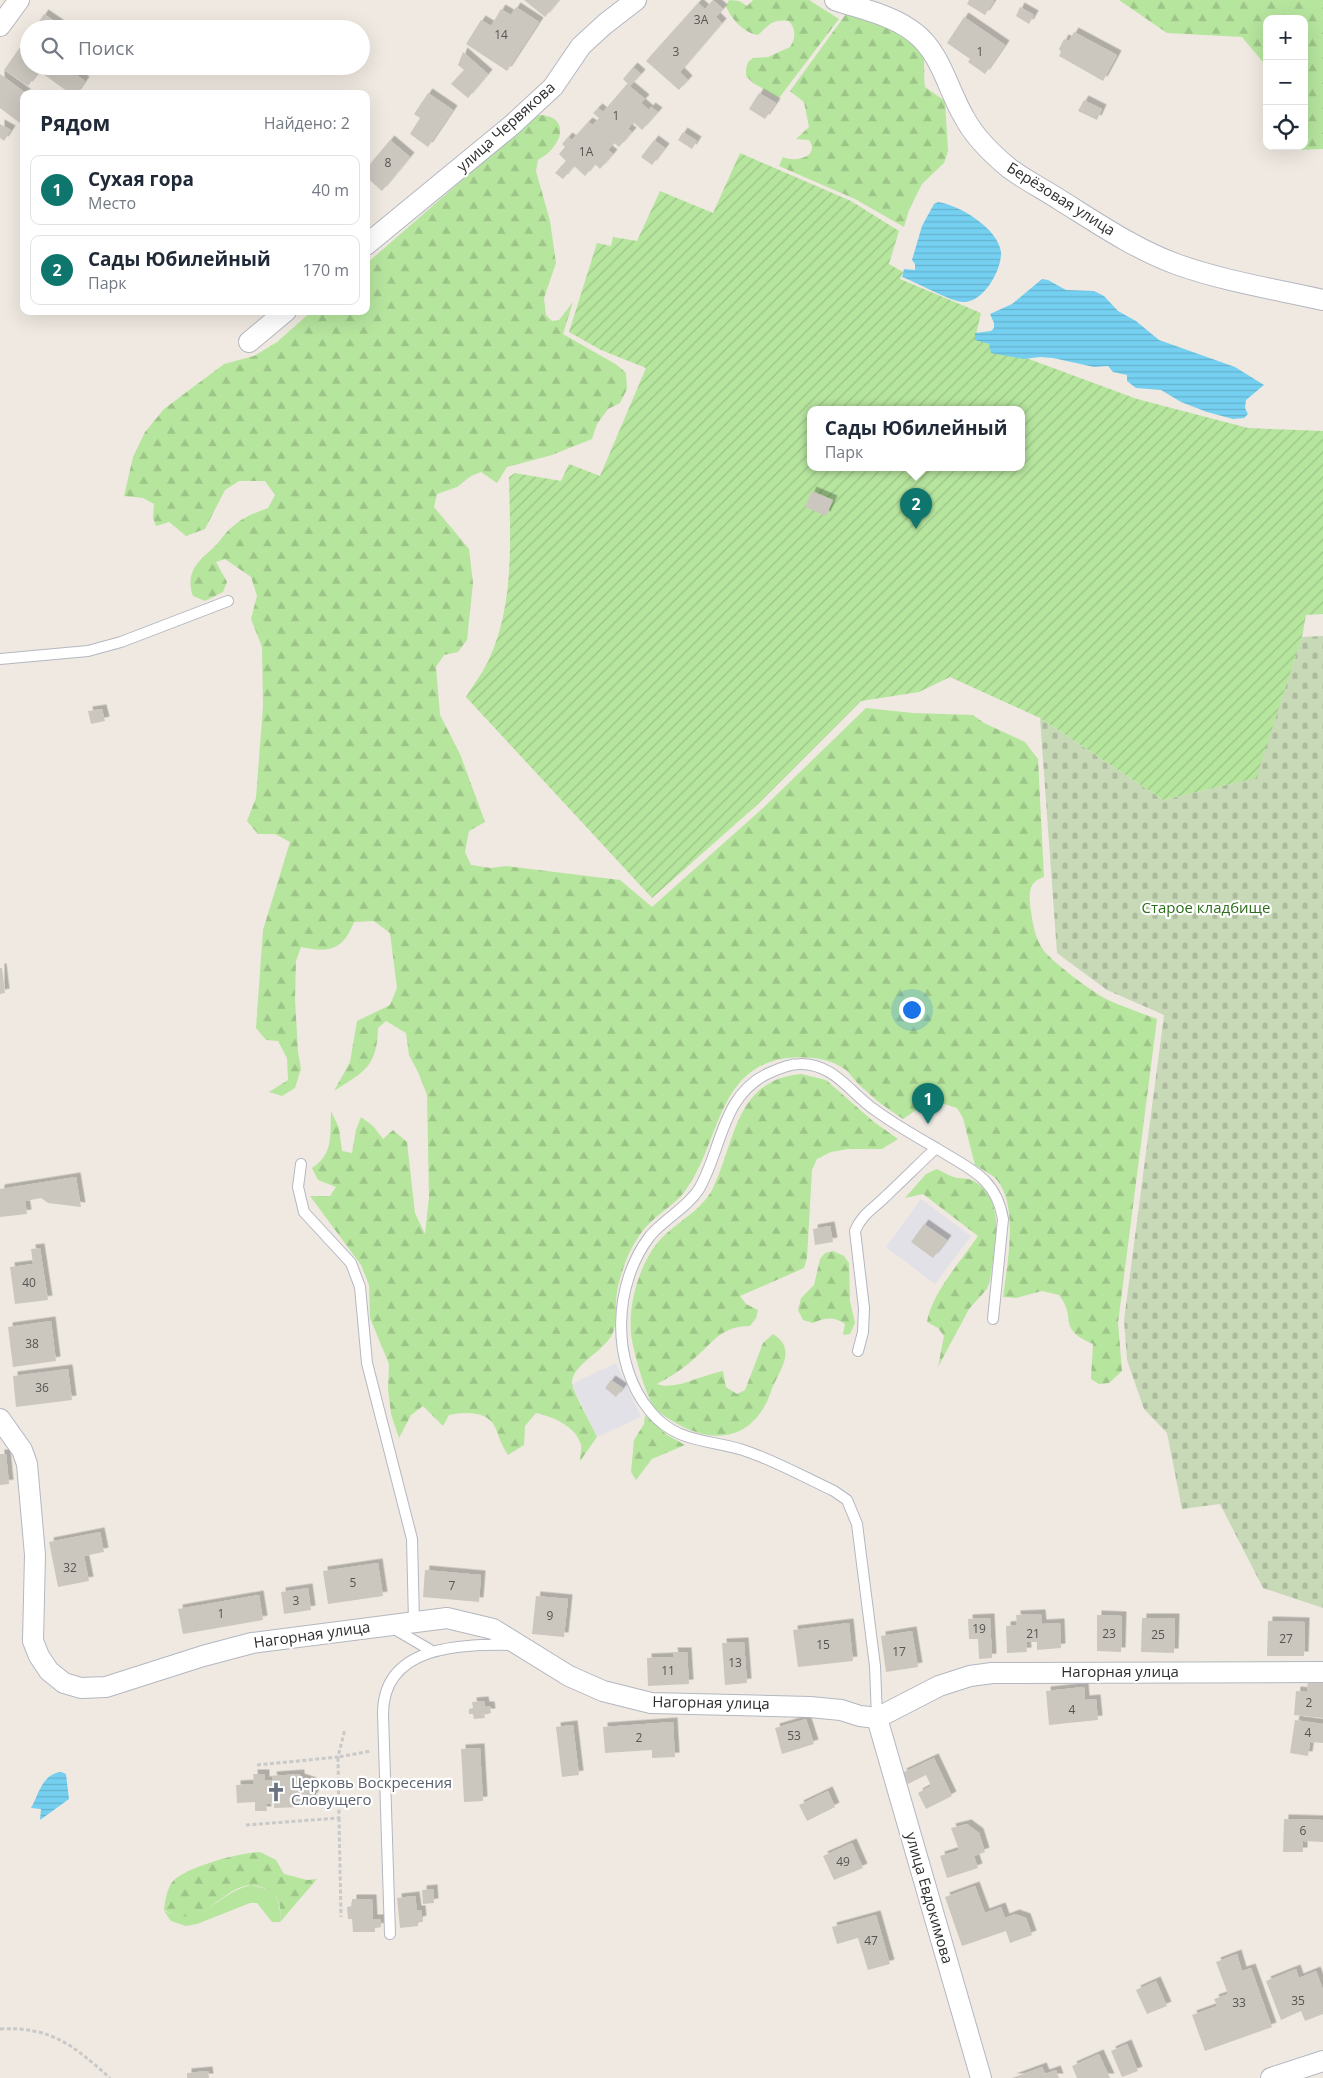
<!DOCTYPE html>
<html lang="ru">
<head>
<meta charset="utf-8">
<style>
	body { margin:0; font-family:"Open Sans",sans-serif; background:#f6f6f7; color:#1f2937 }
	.controls { position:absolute; right:15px; top:15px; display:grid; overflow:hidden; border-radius:10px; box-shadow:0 5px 20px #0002 }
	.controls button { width:45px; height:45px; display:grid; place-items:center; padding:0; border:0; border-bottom:1px solid #e0e1e3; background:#fff; color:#1f2937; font:25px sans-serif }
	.you { position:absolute; left:911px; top:1009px; width:18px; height:18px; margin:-12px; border:4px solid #fff; border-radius:50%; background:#1a73e8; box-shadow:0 0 0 8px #1a73e833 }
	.badge { display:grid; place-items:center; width:32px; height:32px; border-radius:50%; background:#0f766e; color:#fff; font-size:16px; font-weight:700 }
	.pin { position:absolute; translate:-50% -41px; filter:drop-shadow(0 1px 2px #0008) }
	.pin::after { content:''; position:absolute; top:26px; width:18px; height:15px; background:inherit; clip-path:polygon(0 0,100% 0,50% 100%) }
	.popup { position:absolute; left:807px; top:406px; width:218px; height:65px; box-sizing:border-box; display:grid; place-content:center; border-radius:10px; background:#fff; filter:drop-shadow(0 1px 4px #0005); font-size:16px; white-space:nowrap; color:#747a83 }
	.popup b { font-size:19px; color:#1f2937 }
	.popup::after { content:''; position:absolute; left:50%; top:100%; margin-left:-10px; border:10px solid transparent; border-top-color:#fff }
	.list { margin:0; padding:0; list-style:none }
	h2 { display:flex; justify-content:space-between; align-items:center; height:65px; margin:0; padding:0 20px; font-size:21px }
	h2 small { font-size:16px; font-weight:400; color:#747a83 }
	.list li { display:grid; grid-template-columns:32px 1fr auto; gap:15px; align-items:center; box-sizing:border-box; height:70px; margin:0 10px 10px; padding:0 10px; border:1px solid #e0e1e3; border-radius:10px }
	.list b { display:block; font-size:19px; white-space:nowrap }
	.list p { margin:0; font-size:16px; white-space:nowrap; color:#747a83 }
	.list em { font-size:16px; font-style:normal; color:#747a83 }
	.icon { flex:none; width:28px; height:28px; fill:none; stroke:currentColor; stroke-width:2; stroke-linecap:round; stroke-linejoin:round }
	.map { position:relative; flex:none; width:1323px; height:2078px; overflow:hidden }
	.search { position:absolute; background:#fff; box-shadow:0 5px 20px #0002; left:20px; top:20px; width:350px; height:55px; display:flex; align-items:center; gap:12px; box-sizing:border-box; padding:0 18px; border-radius:28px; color:#747a83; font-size:19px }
	.panel { position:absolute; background:#fff; box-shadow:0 5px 20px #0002; left:20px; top:90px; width:350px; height:225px; border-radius:10px }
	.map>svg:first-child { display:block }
</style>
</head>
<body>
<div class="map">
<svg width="1323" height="2078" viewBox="0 0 1323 2078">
	<defs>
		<pattern id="forest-firs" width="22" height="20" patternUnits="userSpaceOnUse" patternTransform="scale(1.25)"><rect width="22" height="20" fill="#b6e59e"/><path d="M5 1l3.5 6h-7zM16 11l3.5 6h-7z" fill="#9dc588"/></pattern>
		<pattern id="cemetery-stones" width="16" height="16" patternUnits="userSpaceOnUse" patternTransform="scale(1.25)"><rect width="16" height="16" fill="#c8d9b8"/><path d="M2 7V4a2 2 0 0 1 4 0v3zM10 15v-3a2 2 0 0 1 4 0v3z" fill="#acbb9e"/></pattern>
		<pattern id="garden-furrows" width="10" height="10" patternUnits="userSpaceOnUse" patternTransform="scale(1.25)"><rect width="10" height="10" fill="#b6e59e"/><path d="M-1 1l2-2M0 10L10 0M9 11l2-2" fill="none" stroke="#9dc588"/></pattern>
		<pattern id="water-rules" width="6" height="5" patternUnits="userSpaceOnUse" patternTransform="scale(1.25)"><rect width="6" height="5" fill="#75cff0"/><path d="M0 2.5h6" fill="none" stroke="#66b2ce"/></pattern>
		<filter id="shadow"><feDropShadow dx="4.5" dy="-4.5" stdDeviation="0" flood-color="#0004"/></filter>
	</defs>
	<rect width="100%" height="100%" fill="#efe9e1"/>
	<path fill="#e3e1e8" d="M921,1199L971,1236L935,1284L886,1247Z
		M616,1363L641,1417L597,1437L572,1384Z"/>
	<path fill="#b6e59e" d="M251,1885C276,1890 281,1897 280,1922H272L257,1903H250L197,1924L186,1926L171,1921L164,1911C204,1928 216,1893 251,1885Z"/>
	<path fill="url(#forest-firs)" d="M729,0L739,1L747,6L753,0H809L839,19L779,98L753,83L746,76V69L748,62L753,58L768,57L790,47C796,38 796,29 789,21C772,19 769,25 758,35C744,33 731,19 726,6Z
		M1119,0H1323V149L1293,150V146H1304V19H1267V67L1242,37L1167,33Z
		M846,14C867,22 910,32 922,52C926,60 923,77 925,87L945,101L948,151L944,163L922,184L909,210L904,227L855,199L779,166L783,157C795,163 821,157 809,140L796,139L809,127L804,102L790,91Z
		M537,115C562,114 567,133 551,150C548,154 542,157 538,160L536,171L550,221L556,263L544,298L546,315L552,321L559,320L573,302L563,334L617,365L626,373L627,389L620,403L608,409L597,424L592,439L552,455L507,467L497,483L481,472L471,476L457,487L437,494L434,507L469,549L473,583L467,640L458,652L444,655L436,667L440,715L460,754L485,822L469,831L465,852L471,865L491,868L506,866L620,880L652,907L763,808L866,708L913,713L973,715L984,723L1025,742L1038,759L1044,877C1030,881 1029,890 1030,904C1032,919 1034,938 1044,951C1055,964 1092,992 1108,1000C1123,1007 1141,1013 1157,1019L1118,1323L1122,1371L1109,1383L1099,1384L1091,1379L1093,1344C1056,1328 1078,1320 1059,1295L1042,1291L1016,1298L1003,1297C1007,1266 1019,1206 997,1180C992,1174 982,1170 975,1165L963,1118L957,1108L941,1103L922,1106L903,1119C890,1110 876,1101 864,1089C857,1084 852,1076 846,1070C830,1058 807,1056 788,1058C717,1066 720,1143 687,1188C679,1201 665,1209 654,1219C641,1230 631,1247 625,1263C622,1272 618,1283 617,1292C615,1304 617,1319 614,1330C607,1351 573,1363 572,1382C572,1391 593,1427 597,1437L580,1461C580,1456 582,1449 581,1445C576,1426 553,1417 536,1413L525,1426L524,1445L508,1455C500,1443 500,1438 495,1427C487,1410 464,1412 449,1415L443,1426L423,1406L411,1415L399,1438L391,1414L388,1389L389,1364L370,1318L369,1285L361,1265L310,1196H330L336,1187L318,1180L312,1168C334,1154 330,1134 331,1111L339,1128L342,1151L352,1153L356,1130L361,1117L373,1126L383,1139L393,1130L407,1142L415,1213L425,1234L429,1197L427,1095L418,1072L409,1055L406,1033L386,1021L378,1028C377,1067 365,1071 334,1091L350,1062L357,1021L390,1005L397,988L390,933L374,921L354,922C343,950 330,953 301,947L296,961L295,999L298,1052L301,1069L295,1088L282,1096L269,1092L288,1080L287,1058L278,1041L266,1040L256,1028L263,930L290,842L275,834H258L247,821L256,798L263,706L262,647L251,619L257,596L251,577L225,559L216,562L227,582L223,592L205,601L193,596C185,573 197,562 213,548C218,544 221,538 226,533C238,520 251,514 268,508L275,495L265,481H239L225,490L205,529L186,536L169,522L156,526L153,518L154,504L143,498L124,496L133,457L145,432L164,409L224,364L254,356L277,342L312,311H366V264Z
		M801,1074L826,1080L874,1122L898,1139L882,1149H848L831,1152L817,1159L812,1170L807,1258L804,1268L740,1296L746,1304L758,1310L756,1318L750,1326C722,1327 717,1338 698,1355C686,1367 672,1376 657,1384C674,1391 702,1375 723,1371L726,1387L737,1394L745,1390L763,1343L773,1334C796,1348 782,1367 773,1386C770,1393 768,1401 764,1407C744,1442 708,1442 676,1423C669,1419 660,1414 655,1408C646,1398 632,1347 631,1333C630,1322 631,1309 633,1299C638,1275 649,1248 667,1233C683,1219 704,1207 713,1188C736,1140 735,1080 801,1074Z
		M937,1169C944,1172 952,1178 959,1178C966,1179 970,1178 977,1183C1007,1204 994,1250 990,1281L987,1289L969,1309L938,1367L944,1336L938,1328L927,1322C931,1294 962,1260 978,1236L923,1194L905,1198L926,1174Z
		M833,1251L844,1256L849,1263L850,1301L855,1323L850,1334L843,1335L845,1324C833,1316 825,1318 813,1323L803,1320L798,1310L801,1298L814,1285L820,1259L825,1253Z
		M645,1415L667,1435L685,1445L652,1459L636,1480L631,1472L634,1440L644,1424Z
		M260,1852L276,1860L284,1874L307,1880L317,1879L280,1922C281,1907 281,1897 266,1889C237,1873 217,1911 190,1916C180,1918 173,1914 164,1910C165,1901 167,1888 173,1881C189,1866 239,1853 260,1852Z"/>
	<path fill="url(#cemetery-stones)" d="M1323,636V1608L1263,1588L1220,1504L1182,1509L1167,1433L1144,1409L1127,1360L1124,1320L1164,1015L1107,990L1057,953L1040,718L1163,800L1255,778L1302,637Z"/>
	<path fill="url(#garden-furrows)" fill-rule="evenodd" d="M740,153L851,201L899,231L889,264L903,272L900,279L981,313L975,339L1137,399L1248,428L1323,431V614L1306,615L1302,637L1256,778L1163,800L1040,718L950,677L919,692L861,701L757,805L652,898L466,697C474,684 484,671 490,657C515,601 510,537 509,477L515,473L561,481L569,464L600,476L646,368L601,350L569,332L597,243L611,246L613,237L637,241L660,191L713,213ZM811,410H1021V468H811Z"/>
	<path fill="url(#water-rules)" d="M938,202C959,205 998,228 1001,252C1002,270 983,304 962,302C950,301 916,282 902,277L904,269L915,270V264L912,260L922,226L934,204Z
		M1042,279L1048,280L1066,290L1094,291L1104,296L1118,311L1136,321L1159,340L1235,367L1264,385L1246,400L1245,408L1248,414L1244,418L1233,419L1207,412L1181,402L1161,390L1136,388L1127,381V375L1113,372L1108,366L1094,367L1053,358L1040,357L1024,359L991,353L989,344L975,340V333L991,331L994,328V323L990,314L1012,304Z
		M61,1772L66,1774L69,1799L40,1820L41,1809L31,1808C39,1794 42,1774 61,1772Z"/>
	<path fill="#cbc7bf" filter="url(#shadow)" d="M524,0H559L545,17Z
		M713,0L723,9L716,17L722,23L680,72L688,80L679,90L646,61L698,3L705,9Z
		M969,0H992L994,1L985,15L967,4Z
		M516,7L539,22L507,71L466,44L481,20L491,26L501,9L511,15Z
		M1020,7L1034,15L1029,24L1016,16Z
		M44,14L66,29H34Z
		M964,17L1005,45L985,74L968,62L970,59L947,43Z
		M1074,32L1117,55L1103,81L1059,56L1061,52L1059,49L1064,39L1069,41Z
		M25,40L29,42V66H63L85,81L76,94H71L39,71L28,86L4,70Z
		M463,52L488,74L468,98L451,84L464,70L458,65Z
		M633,67L641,74L630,86L623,79Z
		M0,74L27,94H24V126L0,108Z
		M627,84L645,99L641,103L649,110L651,107L658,112L642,130L633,122L628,129L632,132L619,147L614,143L608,150L613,154L600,169L595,164L585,176L574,166L563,179L555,173L566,161L559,154L565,147L562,144L568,137L572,140L588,122L593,125L599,118L593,113L598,108L603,112Z
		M428,93L453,110L428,147L410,134L420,118L414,114Z
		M759,93L776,103L765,119L749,109Z
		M1084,100L1102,109L1097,120L1078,111Z
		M0,124L11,130L4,141L0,138Z
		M683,132L697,141L692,149L678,140Z
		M390,140L410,157L382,191L366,177V169Z
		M654,140L665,148L652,165L641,157Z
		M812,491L833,500L826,516L805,507Z
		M102,709L105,721L91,724L88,711Z
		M0,968H2L5,993L0,994Z
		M76,1177L81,1207L48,1203L41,1198L25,1201L27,1214L0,1217V1189Z
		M924,1224L947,1240L933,1258L911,1242Z
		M830,1226L833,1242L815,1245L813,1229Z
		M40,1248L48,1300L15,1304L10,1267L33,1264L31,1249Z
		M51,1321L56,1361L13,1367L8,1327Z
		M68,1369L72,1400L16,1407L13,1376Z
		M611,1380L623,1388L616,1397L605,1388Z
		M0,1454H6L9,1484L0,1485Z
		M100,1532L104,1552L84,1556L89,1581L58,1587L49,1542Z
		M378,1563L383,1596L328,1604L323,1571Z
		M425,1570L481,1575L479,1602L423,1597Z
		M308,1588L311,1610L284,1614L281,1592Z
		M259,1595L263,1620L183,1634L178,1609Z
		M536,1596L568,1599L564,1637L532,1634Z
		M1041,1614L1042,1624L1060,1623L1061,1648L1037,1650V1642H1026L1027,1652L1007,1653L1006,1626L1017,1625L1016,1615Z
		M1097,1615L1122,1616L1121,1652L1097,1651Z
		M990,1618L992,1658L979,1659L978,1639H969L968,1619Z
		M1142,1618H1175L1174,1653L1141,1652Z
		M1268,1621L1305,1622L1304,1656H1267Z
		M849,1623L853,1661L798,1667L793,1630Z
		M912,1631L918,1667L886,1672L881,1636Z
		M744,1642L747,1683L725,1685L722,1643Z
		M673,1652H687L689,1684L648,1686L647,1658L674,1657Z
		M1308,1679L1323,1680V1718L1294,1715L1296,1691L1307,1692Z
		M1084,1687L1085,1700L1096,1699L1098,1720L1049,1725L1046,1691Z
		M484,1701L485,1706H490L491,1713H484L485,1718L474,1719L473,1714H469V1709L473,1708L472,1702Z
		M806,1719L814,1744L782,1754L775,1728Z
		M1295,1720L1323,1724V1743L1310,1742L1308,1756L1290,1753Z
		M673,1722L675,1757L652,1758V1750L605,1753L603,1727Z
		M573,1725L579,1775L562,1777L556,1727Z
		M480,1748L483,1801L464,1802L461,1749Z
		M934,1758L952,1796L926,1809L918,1793L931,1786L926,1775L908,1784L902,1773Z
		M253,1774H265V1781L273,1780L272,1776L300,1774V1778L312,1782L315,1794L310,1801L301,1803V1807L274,1808V1803L266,1804L267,1811H255V1802L237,1803L236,1785L254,1784Z
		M828,1791L835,1807L807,1821L799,1805Z
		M1284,1819L1323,1820V1842L1303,1841V1852H1283Z
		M967,1824L979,1833L985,1852L974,1856L978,1868L947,1878L940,1856L959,1850L951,1828Z
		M852,1843L863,1868L834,1880L823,1856Z
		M975,1886L985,1913L1001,1907L1005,1918L1015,1914L1026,1918L1032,1935L1010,1943L1006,1931L962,1946L945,1897Z
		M433,1889L434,1903L423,1904L422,1890Z
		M415,1896L417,1910H421L422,1920L418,1921V1926L400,1928L397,1898Z
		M352,1899H372L373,1919H381V1927L375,1928V1932H353L352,1919H348L347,1907L352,1906Z
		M876,1915L890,1964L868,1970L858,1938L837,1944L832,1927Z
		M1237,1954L1242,1971L1251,1968L1272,2027L1205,2051L1192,2015L1217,2006L1214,1999L1228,1994L1216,1962Z
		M1296,1969L1299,1978L1316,1971L1323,1990V2014L1305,2021L1301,2011L1281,2020L1266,1981Z
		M1156,1981L1167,2006L1147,2014L1136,1990Z
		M1127,2044L1138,2071L1122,2077L1111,2051Z
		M1099,2054L1110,2078H1077L1072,2066Z
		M1042,2067L1045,2074L1056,2070L1059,2078H1012Z
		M208,2071L209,2078H187V2073Z"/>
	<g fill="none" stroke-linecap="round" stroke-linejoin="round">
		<defs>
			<path id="service" d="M0,659L88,651L121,642L228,601
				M936,1148C969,1169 996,1177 1003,1219L993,1319
				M301,1164L298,1187L304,1212L351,1263L360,1287L367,1363L412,1539L414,1622
				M858,1351L863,1332L864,1308L855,1231C862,1214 873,1209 885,1197C902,1181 919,1164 936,1148C915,1136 894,1124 875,1110C850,1093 834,1063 799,1064C789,1064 778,1069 769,1073C721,1095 722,1150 699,1189C687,1208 664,1219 650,1236C613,1284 610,1363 650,1411C676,1443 707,1439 743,1450C774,1460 804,1477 834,1491L847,1500L857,1524L875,1666L877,1718
				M391,1627L432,1651
				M390,1934L383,1714C383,1645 461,1644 512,1645"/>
			<path id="minor" d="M835,0C861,9 893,15 915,33C941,53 948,90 964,117C974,136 992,154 1009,168C1025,180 1043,189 1060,200C1097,223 1135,249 1176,264C1223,281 1274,289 1323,300
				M0,26L19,0
				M366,245L512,125L553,87L581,46L605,24L636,0
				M249,342L286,311
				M0,1419L22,1450L27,1464L35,1555L33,1641L39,1656L49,1671L64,1683L81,1688L106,1687L203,1656L252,1643L447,1618L493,1629L569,1676L603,1691L651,1703L810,1707L841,1710L860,1716L877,1718L939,1686L970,1676L992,1673L1323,1672
				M877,1718L981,2078
				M1271,2078L1323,2061"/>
		</defs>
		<use href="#service" stroke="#b4b7c1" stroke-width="12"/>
		<use href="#minor" stroke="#b4b7c1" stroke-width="22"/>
		<path stroke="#c9c9c9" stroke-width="3" stroke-dasharray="4 2.5" stroke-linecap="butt" d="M257,1765L338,1757L345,1729
			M339,1818L341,1917
			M246,1825L339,1818L338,1757L371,1751
			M0,2029C51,2026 74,2046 110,2078"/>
		<use href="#service" stroke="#fff" stroke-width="10"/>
		<use href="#minor" stroke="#fff" stroke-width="20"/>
	</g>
	<defs>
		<symbol id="church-bare" viewBox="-9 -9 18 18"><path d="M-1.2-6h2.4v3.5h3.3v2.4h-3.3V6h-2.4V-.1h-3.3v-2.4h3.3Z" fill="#6b7280" stroke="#fff" stroke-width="2.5" paint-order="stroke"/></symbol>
	</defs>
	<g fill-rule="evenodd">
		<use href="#church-bare" x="262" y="1778" width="28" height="28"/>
	</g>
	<g text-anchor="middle" stroke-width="4.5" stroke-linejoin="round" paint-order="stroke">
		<g font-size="12" fill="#555452">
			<text x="701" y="24">3А</text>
			<text x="501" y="39">14</text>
			<text x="676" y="56">3</text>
			<text x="980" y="56">1</text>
			<text x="616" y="120">1</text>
			<text x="586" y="156">1А</text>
			<text x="388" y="167">8</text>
			<text x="29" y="1287">40</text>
			<text x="32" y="1348">38</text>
			<text x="42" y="1392">36</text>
			<text x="70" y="1572">32</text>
			<text x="353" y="1587">5</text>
			<text x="452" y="1590">7</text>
			<text x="296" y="1605">3</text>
			<text x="221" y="1618">1</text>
			<text x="550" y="1620">9</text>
			<text x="979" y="1633">19</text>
			<text x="1033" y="1638">21</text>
			<text x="1109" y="1638">23</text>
			<text x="1158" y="1639">25</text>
			<text x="1286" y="1643">27</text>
			<text x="823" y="1649">15</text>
			<text x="899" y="1656">17</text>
			<text x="735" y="1667">13</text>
			<text x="668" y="1675">11</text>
			<text x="1309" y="1707">2</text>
			<text x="1072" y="1714">4</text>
			<text x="1308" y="1737">4</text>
			<text x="794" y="1740">53</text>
			<text x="639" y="1742">2</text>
			<text x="1303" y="1835">6</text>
			<text x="843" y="1866">49</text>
			<text x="871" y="1945">47</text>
			<text x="1298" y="2005">35</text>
			<text x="1239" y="2007">33</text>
		</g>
		<g font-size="15" fill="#2e2e2e" stroke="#fff">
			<text transform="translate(506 127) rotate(-42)" y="5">улица Червякова</text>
			<text transform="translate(1061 199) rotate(32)" y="5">Берёзовая улица</text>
			<text transform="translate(312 1635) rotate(-8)" y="5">Нагорная улица</text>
			<text x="1120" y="1677">Нагорная улица</text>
			<text transform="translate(711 1703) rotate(1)" y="5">Нагорная улица</text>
			<text transform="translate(929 1898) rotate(74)" y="5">улица Евдокимова</text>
		</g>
		<g font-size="15" fill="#2c6e1b" stroke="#fff">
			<text x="1206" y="913">Старое кладбище</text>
		</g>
		<g font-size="15" fill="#5b616d" stroke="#fff" text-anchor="start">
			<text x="291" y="1788">Церковь Воскресения<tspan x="291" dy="17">Словущего</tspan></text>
		</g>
	</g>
</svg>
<div class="controls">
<button>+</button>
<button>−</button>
<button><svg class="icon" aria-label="locate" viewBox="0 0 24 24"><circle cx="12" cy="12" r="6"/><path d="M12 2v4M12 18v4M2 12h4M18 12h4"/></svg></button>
</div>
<div class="you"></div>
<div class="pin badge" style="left:928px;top:1124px">1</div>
<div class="pin badge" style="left:916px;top:529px">2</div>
<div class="popup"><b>Сады Юбилейный</b>Парк</div>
<div class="search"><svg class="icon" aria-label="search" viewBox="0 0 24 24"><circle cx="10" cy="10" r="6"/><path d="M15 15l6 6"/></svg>Поиск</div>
<section class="panel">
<h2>Рядом<small>Найдено: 2</small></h2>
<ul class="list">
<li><span class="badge">1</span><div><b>Сухая гора</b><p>Место</p></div><em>40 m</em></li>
<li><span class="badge">2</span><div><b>Сады Юбилейный</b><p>Парк</p></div><em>170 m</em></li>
</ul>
</section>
</div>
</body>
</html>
